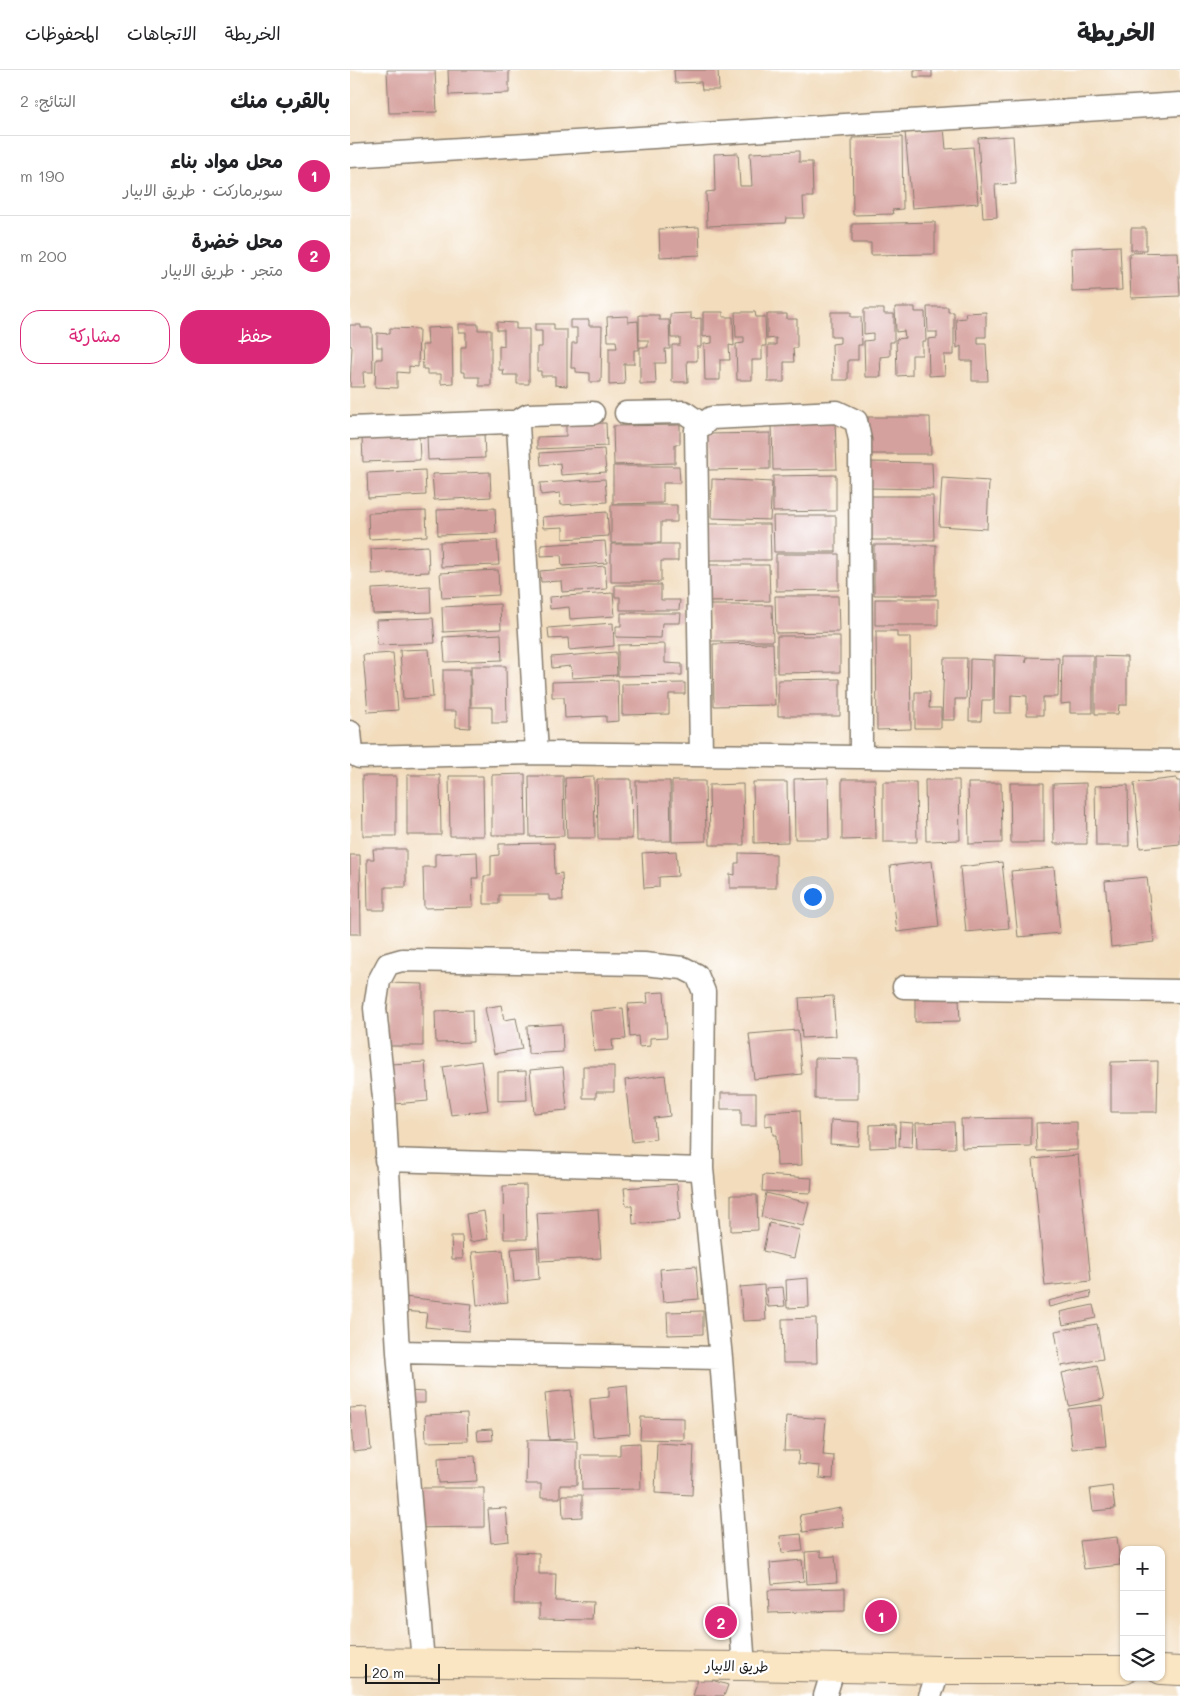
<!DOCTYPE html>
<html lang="ar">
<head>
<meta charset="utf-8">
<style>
	body { margin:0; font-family:Mali,"Playpen Sans Arabic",sans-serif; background:#f2f2f2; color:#202124; direction:rtl }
	.controls { position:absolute; right:15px; bottom:15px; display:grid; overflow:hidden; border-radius:10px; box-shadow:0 1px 4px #0004 }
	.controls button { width:45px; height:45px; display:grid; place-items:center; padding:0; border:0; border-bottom:1px solid #e0e0e0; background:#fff; color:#202124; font:25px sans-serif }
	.scale { position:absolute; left:15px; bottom:12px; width:75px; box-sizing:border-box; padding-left:5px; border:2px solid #1c1c1c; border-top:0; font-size:14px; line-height:18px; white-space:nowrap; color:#1c1c1c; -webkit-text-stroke:4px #fff; paint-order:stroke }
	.you { position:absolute; left:462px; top:826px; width:18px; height:18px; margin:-12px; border:4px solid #fff; border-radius:50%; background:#1a73e8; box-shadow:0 0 0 8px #1a73e833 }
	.badge { display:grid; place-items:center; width:32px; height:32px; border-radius:50%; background:#db2777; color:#fff; font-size:16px; font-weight:700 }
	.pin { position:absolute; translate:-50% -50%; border:2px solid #fff; box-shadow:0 1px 5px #0006 }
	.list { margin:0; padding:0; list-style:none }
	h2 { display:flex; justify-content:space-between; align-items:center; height:65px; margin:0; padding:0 20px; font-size:21px }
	h2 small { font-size:16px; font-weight:400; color:#757577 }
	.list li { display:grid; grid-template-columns:32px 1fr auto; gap:15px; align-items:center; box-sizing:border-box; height:80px; padding:0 20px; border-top:1px solid #e0e0e0 }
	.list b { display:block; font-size:19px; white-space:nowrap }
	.list p { margin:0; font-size:16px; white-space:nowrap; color:#757577 }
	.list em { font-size:16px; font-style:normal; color:#757577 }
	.actions { display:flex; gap:10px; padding:15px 20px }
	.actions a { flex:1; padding:11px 0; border:1px solid #db2777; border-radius:20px; text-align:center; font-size:18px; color:#db2777 }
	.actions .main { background:#db2777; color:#fff }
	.icon { flex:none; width:28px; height:28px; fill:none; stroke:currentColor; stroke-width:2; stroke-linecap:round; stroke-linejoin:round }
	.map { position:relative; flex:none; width:830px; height:1626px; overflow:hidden; direction:ltr }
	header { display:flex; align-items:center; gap:30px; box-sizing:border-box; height:70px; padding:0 25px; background:#fff; border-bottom:1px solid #e0e0e0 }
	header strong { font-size:24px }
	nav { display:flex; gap:28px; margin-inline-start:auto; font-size:18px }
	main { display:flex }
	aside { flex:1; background:#fff }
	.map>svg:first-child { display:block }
</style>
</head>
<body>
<header>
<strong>الخريطة</strong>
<nav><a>الخريطة</a><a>الاتجاهات</a><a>المحفوظات</a></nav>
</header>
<main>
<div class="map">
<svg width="830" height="1626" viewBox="0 0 830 1626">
	<rect width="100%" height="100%" fill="#fff"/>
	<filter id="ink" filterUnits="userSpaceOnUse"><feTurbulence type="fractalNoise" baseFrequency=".02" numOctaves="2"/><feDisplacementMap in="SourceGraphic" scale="10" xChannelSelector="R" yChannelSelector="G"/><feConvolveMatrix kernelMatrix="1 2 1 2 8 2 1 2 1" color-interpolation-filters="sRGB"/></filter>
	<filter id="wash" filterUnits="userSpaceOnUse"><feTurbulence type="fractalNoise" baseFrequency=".0096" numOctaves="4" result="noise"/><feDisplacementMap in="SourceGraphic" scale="20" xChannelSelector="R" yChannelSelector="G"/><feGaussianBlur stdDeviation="1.12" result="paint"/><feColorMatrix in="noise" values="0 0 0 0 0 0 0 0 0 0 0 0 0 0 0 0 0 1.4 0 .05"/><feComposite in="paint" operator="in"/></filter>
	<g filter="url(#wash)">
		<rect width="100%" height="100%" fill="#f2dcbc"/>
		<g id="blocks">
			<path fill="#d5a19e" d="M37,0H85L87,42L39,43Z
				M98,0H159V23L99,25Z
				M324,0H368L369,20H352L351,12L325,13Z
				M564,0H582V7H564Z
				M594,58L596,79L623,77L628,133L562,138L555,62Z
				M663,66L666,114L645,115L647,147L633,148L628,68Z
				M552,67L553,139L542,140L543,144L503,145L502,68Z
				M449,81V92H462L463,127H453L454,148H436L435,153L357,156L356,122L365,121L364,84L388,83L390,116H402L400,83Z
				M585,152V184L521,185V173H502V154Z
				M349,157L350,185L310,187L309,159Z
				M781,158H796V180H781Z
				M770,176L772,220L722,222L721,178Z
				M828,182L830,226L781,228L779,183Z
				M545,237H565V242H575L576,271H572V285H562V305L547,306L546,269L555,268L554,261L546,262Z
				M577,237H598V242H604V285H594L595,305L579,306L578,269L587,268V262H578Z
				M514,239H534V244H544V272H540V286L530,287L531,307H515L514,271L523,270V263L514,264Z
				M353,242H373V247H383L384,276L379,275L380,290H370V310H355L354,274L362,273V266L353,267Z
				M385,242H405L406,247H415L416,276H412V290H402V310H387L386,274L394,273V267H386Z
				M481,242H501V247H511L512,275H508V290H498V310H483L482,274L490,273V267H481Z
				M636,242V267H628V274H636L638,311H622V291H611V276L607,278L606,249L616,248L615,243Z
				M341,243V249L351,248V277H347V291H337L338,312H322V275H330V268H321L320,244Z
				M417,244H437V249H447V278H443L444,292H434V312H418V275H426V268L417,269Z
				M289,245H309V250H319L320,279H315L316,293H305L306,314H290V277H298V270H289Z
				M278,246V252L288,251L289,280H284V294H274L275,314L259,315V278H267L266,271H258L257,247Z
				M220,250H239V256H252L251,312H240V303L226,302V298H221L222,273H227V258H220Z
				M147,252L166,253V259H179V314H167V305H153L154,300H149V275L154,276V260H147Z
				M109,254H128V260H141V316H129V307H115V302H111V277H116V262H109Z
				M185,254H204V260H217V316L205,315V306H191V301H187V277H192V261H185Z
				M0,255H11V258H22L23,302H13L14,317H0L2,276H0Z
				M102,257L103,313L91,314V304H77V299H73L72,275H78L77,258Z
				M40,258L69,259L68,297L59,296V303L47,302V318L25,317L26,289H32V277H27V263L40,264Z
				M518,347H580L581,384H518Z
				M485,352L487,399L423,400L422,353Z
				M256,353L257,376L187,379V367L216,366V354Z
				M330,355V374H325V393L264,395L263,356Z
				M134,363L135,388L78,390L77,365Z
				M420,363V399L357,400V364Z
				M69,365L70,390L13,392L12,367Z
				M254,379L256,402L211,405L210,393L191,395L190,383Z
				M520,392L582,393L583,419L520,418Z
				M263,396H329L330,413H313V433L263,434Z
				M75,400L76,425L18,428L17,403Z
				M140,402L141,427L84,430L82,404Z
				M486,405V441L423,442V406Z
				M592,408L639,411L637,459L589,456Z
				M255,409L257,432L211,435L210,423L191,425L190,413Z
				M362,409L422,412L420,450L361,448Z
				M520,426H583L584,470H520Z
				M261,435H327V452H311V473H261Z
				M145,438L146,463L88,465L87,440Z
				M76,441L77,466L19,469L18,443Z
				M257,442L259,466L213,469V457L193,458L192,447Z
				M423,446H486V482H424Z
				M357,454H420L421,490H358Z
				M147,470L149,495L91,497L90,472Z
				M255,471L257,493L212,496L211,485L191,486V475Z
				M261,474H328V491H311V512H261Z
				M524,475H586V525H524Z
				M78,476L79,502L22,504L21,479Z
				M426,484H489V520L426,521Z
				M357,495H419L420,531L357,532Z
				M255,496L257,519L212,522L211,511L191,512L190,501Z
				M148,500L149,525L92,528L90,503Z
				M265,515H311V530H330L329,540H270V527H265Z
				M80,516L81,542L23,544L22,519Z
				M263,523L265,546L220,549L219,537L200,539L199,527Z
				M425,526H488L489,562L426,563Z
				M525,529H588V555H525Z
				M150,534L151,559L93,562L92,537Z
				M360,535H422L423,571H360Z
				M271,543H331L330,553H312L311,568L266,567V556H271Z
				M83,548L85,573L27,575L26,550Z
				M263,553L264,576L219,580L218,568L199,569L198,558Z
				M526,561H547V567H560L561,659L527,660Z
				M151,564L152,590L95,592L93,567Z
				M427,566H490V602L427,603Z
				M423,573L425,635L364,636L363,574Z
				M315,574V593L332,594V605L268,606V575Z
				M79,579L83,627L53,629L50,580Z
				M266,582L267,605L222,608L221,596L202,598L201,587Z
				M43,583L48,640L18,642L13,585Z
				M645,585L676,586V593L677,587L709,588L708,627H693V645H677V626L661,625V643H644Z
				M712,585H743V643H720V633L711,634Z
				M745,586L777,587V635H769L768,644H745Z
				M594,588H617L616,629H605V650H592Z
				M620,589L643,590V630H632L631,651H619Z
				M121,596H156L157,653H142V637H121Z
				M93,600H120V658L106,657V641H93Z
				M490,609V646H428V610Z
				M268,610L269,651L256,652V646L215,648L214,627H202V612Z
				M335,613V624H319V644L272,645V614Z
				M565,622H580L579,638H591V658H565Z
				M175,704L176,765H142V705Z
				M57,705H90L91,765H57Z
				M12,706H46V766H13Z
				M99,706H133L134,766H100Z
				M179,706H213L214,766L180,767Z
				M244,707L245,768H217L215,708Z
				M478,708L479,769H445L444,709Z
				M826,708L827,711H830V774L790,778L784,713Z
				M247,709H281L282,769H248Z
				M492,709H525L526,769L492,770Z
				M575,710H609L610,770L576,771Z
				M286,711H320L321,771H287Z
				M322,711H355L356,771L322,772Z
				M403,712H437L438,772L404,773Z
				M533,712H566L567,772H533Z
				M618,713H651L652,773L619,774Z
				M660,713H694V773H661Z
				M736,713L737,774H704L703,714Z
				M393,714L394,775H360L359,715Z
				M778,715L779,776H746L745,716Z
				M204,773L205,804L212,803L213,830H199V825H149V834H134V806H141V786L149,785V774Z
				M23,779H56V817H35V840H18L17,789H24Z
				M326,781L328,806L309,807V817L294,818L292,783Z
				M127,782L128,808H122L123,837L74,838L73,797H85V784Z
				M389,783L426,784V818H380V804L385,805V793H389Z
				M0,785H10L11,864H0Z
				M582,791L589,857L547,862L540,796Z
				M652,792L659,858L616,862L610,797Z
				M704,797L710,863L668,867L661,801Z
				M797,807L804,872L761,877L755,811Z
				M37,913L73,914V976H37Z
				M314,922L317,967L300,968V976L289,977L288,966L280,967L278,934L298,933L297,923Z
				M483,926L486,966L452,968L449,928Z
				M565,929H609L610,951L565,952Z
				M151,935L154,950L166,948L172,979L144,984L135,938Z
				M273,938L276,969L262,970L263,980L244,981L240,941Z
				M122,940L123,972L86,973L85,941Z
				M212,954L213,982L178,984L177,956Z
				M448,960L452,1004L404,1009L399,964Z
				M465,988L508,989V1029H465Z
				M131,991L138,1040L101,1045L93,997Z
				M808,991L807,1042H761V992Z
				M75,992L78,1031L44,1034L41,994Z
				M233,996H264V1022H246V1028H233Z
				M213,997L217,1040L184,1043L180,1000Z
				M176,1001L177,1030L148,1031V1002Z
				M315,1005L320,1046L304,1048L306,1069L282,1072L275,1010Z
				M371,1023H406V1056H391V1039H371Z
				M450,1040L452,1095L427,1096L426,1065H423L422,1055L415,1056V1042Z
				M681,1048V1076L612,1078L611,1049Z
				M481,1050L509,1052L508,1076L480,1074Z
				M550,1052L563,1053L562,1077L549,1076Z
				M604,1052L605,1078L567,1079L566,1053Z
				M727,1052V1080L687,1081L686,1053Z
				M545,1054L546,1077L520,1078V1055Z
				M728,1085L741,1211L695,1216L683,1089Z
				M413,1105L462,1108L461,1123L412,1121Z
				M327,1114L330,1150L283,1154L282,1136H276L274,1118Z
				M176,1115L177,1169H154L153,1116Z
				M416,1123L459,1133L453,1156L411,1147Z
				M381,1125H407L408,1160L381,1161Z
				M248,1139L251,1188L190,1191L187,1143Z
				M134,1141L138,1169L120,1172L116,1144Z
				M419,1153L450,1160L444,1188L413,1181Z
				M101,1166H112L113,1189H102Z
				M187,1177L189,1209L164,1212L161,1179Z
				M153,1180L158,1232L127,1235L122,1182Z
				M346,1196L349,1229L313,1232L310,1199Z
				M458,1208L459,1237L437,1238L436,1210Z
				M414,1215L416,1250L393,1251L390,1217Z
				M433,1217L435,1236L418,1237L416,1218Z
				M740,1221L741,1227L699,1237L698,1231Z
				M53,1227L122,1234L119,1261L75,1257L77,1243L52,1241Z
				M743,1235L746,1248L713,1255L710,1242Z
				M353,1241V1264L318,1265L317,1242Z
				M466,1248L467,1293H433L432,1249Z
				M747,1254L753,1289L711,1296L705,1261Z
				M747,1295L754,1329L719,1336L712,1303Z
				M277,1315L280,1364L243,1367L240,1329L259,1327V1317Z
				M221,1320L225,1368L199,1370L195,1323Z
				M56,1321L75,1322V1333H55Z
				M752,1335L756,1376L722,1379L718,1339Z
				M17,1337L21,1380L3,1382L0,1338Z
				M117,1343L118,1371L76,1372L75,1345Z
				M436,1346L476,1349L473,1385L484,1386L483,1409L469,1408L470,1396L448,1394L449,1381H434Z
				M291,1347L334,1348V1370L290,1369Z
				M142,1359L143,1370L128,1371L127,1360Z
				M177,1370L227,1371V1415H210V1428H191V1414H176Z
				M290,1373L291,1419L232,1420L231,1385H270V1374Z
				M307,1373L344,1375L342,1425L305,1423Z
				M125,1386L127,1411L89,1413L88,1388Z
				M762,1416L765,1439L743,1441L740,1419Z
				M57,1418H134V1457L57,1458Z
				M212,1425H232V1447L213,1448Z
				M156,1438L159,1471L141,1473L138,1439Z
				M491,1438L493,1457L453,1462L450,1445Z
				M451,1464L453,1481L432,1483L430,1466Z
				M767,1467L770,1495L734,1499L730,1471Z
				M471,1481V1487L485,1486L487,1512L457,1514L455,1482Z
				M165,1482L189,1483V1504H206L205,1531L243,1532L242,1550L189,1549V1534H164Z
				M452,1490L454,1511L422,1514L420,1493Z
				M495,1518V1541L419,1543L418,1520Z
				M349,1606L378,1615L374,1626H343Z"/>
		</g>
	</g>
	<g filter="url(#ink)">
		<use href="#blocks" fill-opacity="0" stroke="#877c6c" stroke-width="1"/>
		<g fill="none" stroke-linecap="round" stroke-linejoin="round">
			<defs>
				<path id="minor" d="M0,86L830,34
					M276,343L334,342L353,355
					M165,353L178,345L243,343
					M0,358L158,352H162L168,355L187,683
					M0,662L2,683L9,687L187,683L830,691
					M351,685L346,360L361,348L487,342L506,351L510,370L511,687
					M554,917L830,921
					M36,1090L352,1099
					M48,1282L371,1288
					M73,1593L48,1282L34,1028L25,938L29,911L38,894L52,890L294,894L333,898L347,905L354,922L352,1099L371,1288L394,1596
					M475,1626L484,1597
					M580,1626L589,1600"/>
				<path id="secondary" d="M0,1592L394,1596L589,1600H774
					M811,1600L830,1601"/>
			</defs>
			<use href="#minor" stroke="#877c6c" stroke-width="25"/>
			<use href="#secondary" stroke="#877c6c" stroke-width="30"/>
			<use href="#minor" stroke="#fff" stroke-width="22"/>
			<use href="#secondary" stroke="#fbe6c4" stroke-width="28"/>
		</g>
	</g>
	<g text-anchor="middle" stroke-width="4.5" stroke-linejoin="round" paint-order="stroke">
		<g font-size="14" fill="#1c1c1c" stroke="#fff">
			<text transform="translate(387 1596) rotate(1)" y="5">طريق الابيار</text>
		</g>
	</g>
</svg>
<div class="controls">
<button>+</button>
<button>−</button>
<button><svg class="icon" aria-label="layers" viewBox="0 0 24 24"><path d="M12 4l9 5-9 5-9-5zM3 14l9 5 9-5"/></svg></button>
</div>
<div class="scale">20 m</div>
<div class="you"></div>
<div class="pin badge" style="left:531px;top:1546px">1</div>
<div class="pin badge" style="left:371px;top:1552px">2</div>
</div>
<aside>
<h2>بالقرب منك<small>النتائج: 2</small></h2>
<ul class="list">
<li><span class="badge">1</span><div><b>محل مواد بناء</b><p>سوبرماركت · طريق الابيار</p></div><em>190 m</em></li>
<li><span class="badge">2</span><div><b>محل خضرة</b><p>متجر · طريق الابيار</p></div><em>200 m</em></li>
</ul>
<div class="actions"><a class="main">حفظ</a><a>مشاركة</a></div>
</aside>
</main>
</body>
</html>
